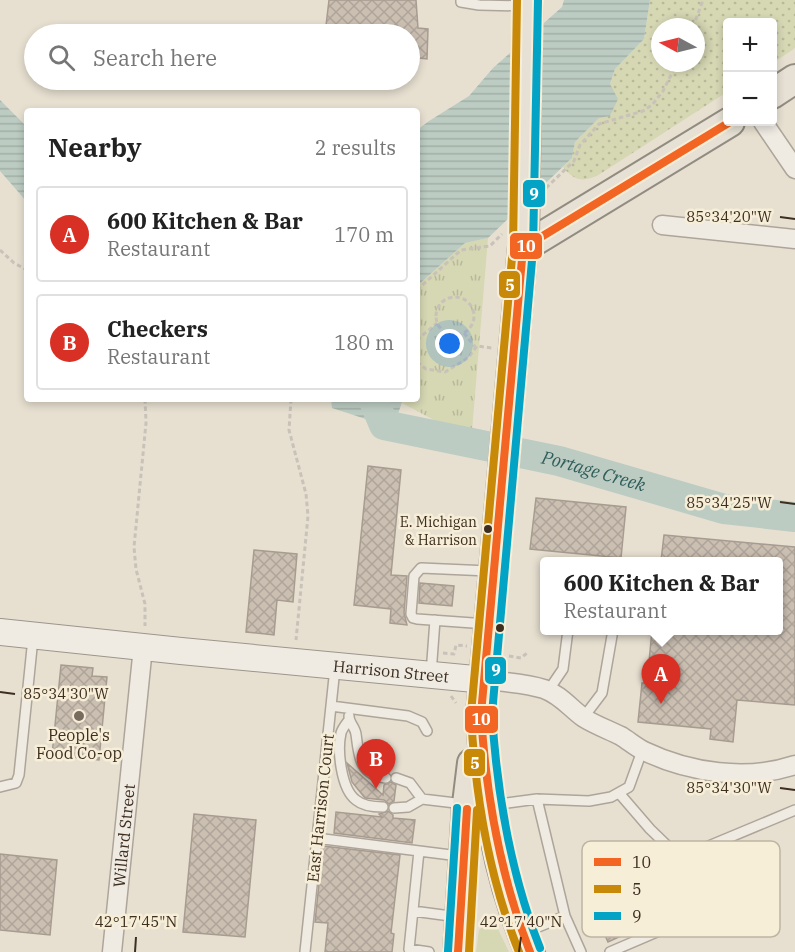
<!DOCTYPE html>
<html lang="en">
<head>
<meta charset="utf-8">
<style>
	body { margin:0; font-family:"IBM Plex Serif",serif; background:#f2f2f2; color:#222 }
	.controls { position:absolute; right:18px; top:18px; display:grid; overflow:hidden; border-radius:6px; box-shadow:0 3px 9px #0003 }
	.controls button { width:54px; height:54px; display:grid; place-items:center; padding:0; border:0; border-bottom:2px solid #e0e0e0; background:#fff; color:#222; font:30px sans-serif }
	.compass { position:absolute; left:651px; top:18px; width:54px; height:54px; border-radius:50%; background:#fff; box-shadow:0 3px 9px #0003; rotate:277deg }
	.you { position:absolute; left:450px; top:344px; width:21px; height:21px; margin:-15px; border:4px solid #fff; border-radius:50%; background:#1a73e8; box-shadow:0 0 0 9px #1a73e833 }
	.badge { display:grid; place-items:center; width:39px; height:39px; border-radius:50%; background:#d93025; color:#fff; font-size:20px; font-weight:700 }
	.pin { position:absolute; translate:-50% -50px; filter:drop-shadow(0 2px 3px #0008) }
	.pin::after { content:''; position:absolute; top:32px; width:21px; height:18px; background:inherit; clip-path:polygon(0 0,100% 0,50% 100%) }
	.popup { position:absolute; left:540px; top:557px; width:243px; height:78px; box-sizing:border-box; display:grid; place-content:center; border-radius:6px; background:#fff; filter:drop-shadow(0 2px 4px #0005); font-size:20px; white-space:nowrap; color:#767676 }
	.popup b { font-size:22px; color:#222 }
	.popup::after { content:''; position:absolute; left:50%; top:100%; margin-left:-12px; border:12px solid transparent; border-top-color:#fff }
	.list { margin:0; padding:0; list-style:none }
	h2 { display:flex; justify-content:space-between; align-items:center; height:78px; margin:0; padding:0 24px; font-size:26px }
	h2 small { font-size:20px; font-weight:400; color:#767676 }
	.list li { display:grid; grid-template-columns:39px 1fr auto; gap:18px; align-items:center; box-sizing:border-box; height:96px; margin:0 12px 12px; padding:0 12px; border:2px solid #e0e0e0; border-radius:6px }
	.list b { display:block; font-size:22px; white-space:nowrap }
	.list p { margin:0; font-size:20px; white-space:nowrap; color:#767676 }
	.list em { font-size:20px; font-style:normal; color:#767676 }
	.icon { flex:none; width:33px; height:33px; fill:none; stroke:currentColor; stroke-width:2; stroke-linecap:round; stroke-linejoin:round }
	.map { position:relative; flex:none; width:795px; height:952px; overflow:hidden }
	.search { position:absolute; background:#fff; box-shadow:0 3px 9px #0003; left:24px; top:24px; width:396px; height:66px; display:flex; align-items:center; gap:15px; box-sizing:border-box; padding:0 21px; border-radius:33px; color:#767676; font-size:22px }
	.panel { position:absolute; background:#fff; box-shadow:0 3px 9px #0003; left:24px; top:108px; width:396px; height:294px; border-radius:6px }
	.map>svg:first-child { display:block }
</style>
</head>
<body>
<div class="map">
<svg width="795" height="952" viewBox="0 0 795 952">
	<defs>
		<pattern id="grass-dots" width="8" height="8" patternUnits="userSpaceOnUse" patternTransform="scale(1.5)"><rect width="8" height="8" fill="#d6d7b3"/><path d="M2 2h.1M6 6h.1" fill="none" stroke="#b9b99a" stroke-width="1.8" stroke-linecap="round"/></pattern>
		<pattern id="park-tufts" width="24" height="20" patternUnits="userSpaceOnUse" patternTransform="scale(1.5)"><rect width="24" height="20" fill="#d6d7b3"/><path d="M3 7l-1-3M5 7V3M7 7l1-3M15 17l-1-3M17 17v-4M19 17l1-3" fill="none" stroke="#b9b99a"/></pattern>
		<pattern id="water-rules" width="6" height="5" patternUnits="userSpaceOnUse" patternTransform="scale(1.5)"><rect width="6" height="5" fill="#bcccc2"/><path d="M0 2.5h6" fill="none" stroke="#a2b0a6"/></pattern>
		<pattern id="building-cross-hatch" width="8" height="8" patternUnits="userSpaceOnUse" patternTransform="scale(1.5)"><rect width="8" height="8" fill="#cbbfb2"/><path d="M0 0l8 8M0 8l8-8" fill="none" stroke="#afa499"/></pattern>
	</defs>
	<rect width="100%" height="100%" fill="#e7e0d1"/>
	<path fill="url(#grass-dots)" fill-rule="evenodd" d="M650,0H795V48L773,63L772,22H728L727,92L600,174C584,183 574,181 563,167L572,158L575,142L599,118L615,69L644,39ZM660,27H696V63H660Z"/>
	<path fill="url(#park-tufts)" d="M488,238L472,431L462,435L402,403L403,399H417V286L465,243Z"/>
	<path fill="#d6d7b3" d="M488,924L498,929L509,952H476L479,930Z"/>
	<path fill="url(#water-rules)" d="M564,0H650L644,39L615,69L610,84L618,99L610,116L599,118L575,142L572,158L488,238L465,243L417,286V130L429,121L469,96L493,68L562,7Z
		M0,100L24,124L27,144V202L0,171Z
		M331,399H403L397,417L384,425L332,408Z"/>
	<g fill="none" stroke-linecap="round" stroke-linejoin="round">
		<path stroke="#bcccc2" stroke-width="30" id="s1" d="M373,399L384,425L559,461L724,509L795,517"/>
	</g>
	<path fill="url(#building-cross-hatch)" stroke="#a89c90" stroke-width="1.5" d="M329,0H416L418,28L428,29L427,59L410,57V34H325Z
		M368,466L401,470L391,575L407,576L404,613L407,625L390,623L391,609L354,605Z
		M536,498L626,507L621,558L530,549Z
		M664,535L795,547V705L737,700L733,742L710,739L711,729L638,722L642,683H647L652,630H778V561H661Z
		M254,550L297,554L293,602L277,600L274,635L246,632Z
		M420,583L454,586L452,606L419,603Z
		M61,665L93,668L92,676L107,677L99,760L52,755Z
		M347,763L383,795L384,785L391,782L396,785L394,801L389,804L384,800L365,798L352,782Z
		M388,811L393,815V818L415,820L412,843L334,833L336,812L382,817L379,814Z
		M194,814L256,820L245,937L183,932Z
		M323,846L400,855L391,933L394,934L392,952H325L328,923L315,922Z
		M0,854L57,860L50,935L0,930Z
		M618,871L643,926L608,942L583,887Z"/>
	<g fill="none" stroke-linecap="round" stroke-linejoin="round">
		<defs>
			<path id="lane" d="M461,0V2L479,5L526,6
				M487,624L417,619L413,618L411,614L414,576L421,568L489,571
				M431,674L435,620
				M548,691L563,669L568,630
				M331,706L408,716L422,722L427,731
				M349,716C349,723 355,727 356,734C359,755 358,774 386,778
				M583,718L602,693L613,630
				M349,720C346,724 342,729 341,733C337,750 341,789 356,800C363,806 374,807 383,807
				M396,778L410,783L422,799
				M0,787L16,783L19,775L33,638
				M619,793L650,829L680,858
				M537,799L589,801L611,797L629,787L642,751
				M492,805L537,799L565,916L581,952
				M394,808L408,807L422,799L464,804
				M316,838L459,856
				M419,851L409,949L429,952
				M413,911L458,917
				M526,932L565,916
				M305,952L335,668
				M610,952L687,919L692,911L679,869L680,858L795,810"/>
			<g id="street">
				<path d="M763,122L795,169"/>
				<path d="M662,225L795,239"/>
				<path d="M485,680C504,682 525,683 544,689C561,695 570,708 584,718C595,725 609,730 621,736C629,741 636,747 644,751C690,773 747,781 795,765"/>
				<path id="s2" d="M112,952L143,647"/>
			</g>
			<g id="secondary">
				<path id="s3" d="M0,632L181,651L485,680"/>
			</g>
			<path id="primary" d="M527,27L528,0
				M772,94L795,79
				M524,235L481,714C485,797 497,875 530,952
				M523,248L730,122
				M458,952L467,804L472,763"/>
		</defs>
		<use href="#lane" stroke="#ada599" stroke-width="12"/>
		<use href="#street" stroke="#ada599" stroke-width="21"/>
		<use href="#secondary" stroke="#9c958a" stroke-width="28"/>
		<use href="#primary" stroke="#928b80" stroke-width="32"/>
		<path stroke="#c8c2b9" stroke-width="3" stroke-dasharray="4.5 3" stroke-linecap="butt" d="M693,27L703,0
			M546,188L574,161L580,145L599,124L643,111L652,105L663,91L677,63
			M0,250L14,263L27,270
			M417,290L461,250L490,246L502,234
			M436 316a19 19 0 1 1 38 0a19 19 0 1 1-38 0Z
			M464,333L476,348
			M417,340L437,323
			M417,362L426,369L445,372L468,358L477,346L492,348
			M145,399L146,423L134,547L136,569L145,604V626
			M291,399L289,430L306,494L308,516L296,640
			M443,653L454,654L456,645L467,646
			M509,656L521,658L527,653
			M451,696L456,703"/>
		<use href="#lane" stroke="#efebe3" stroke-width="9"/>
		<use href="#street" stroke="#efebe3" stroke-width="18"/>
		<use href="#secondary" stroke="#efebe3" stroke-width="26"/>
		<use href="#primary" stroke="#e6e1d4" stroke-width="28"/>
		<defs>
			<path id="primary-bridge" d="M524,235L527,27"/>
		</defs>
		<use href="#primary-bridge" stroke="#928b80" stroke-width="32" stroke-linecap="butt"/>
		<use href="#primary-bridge" stroke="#e6e1d4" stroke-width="28"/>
		<defs>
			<path id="bus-1" d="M458,952L467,809
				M530,952C500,875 486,797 481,714L523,248L730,122"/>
			<path id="bus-2" d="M517,0L513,247L471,714C475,796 488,875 519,952
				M469,952L477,810"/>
			<path id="bus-3" d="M538,0L533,249L492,714C497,795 510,872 540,948
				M448,951L457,808"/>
		</defs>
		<use href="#bus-1" stroke="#f7eed8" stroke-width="12"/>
		<use href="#bus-2" stroke="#f7eed8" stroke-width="12"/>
		<use href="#bus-3" stroke="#f7eed8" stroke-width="12"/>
		<use href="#bus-1" stroke="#f26522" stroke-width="8"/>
		<use href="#bus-2" stroke="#c88808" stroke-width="8"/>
		<use href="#bus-3" stroke="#03a3c5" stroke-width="8"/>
	</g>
	<path fill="none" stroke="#3d2e20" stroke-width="2" d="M780,217L795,219M780,502L795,504M0,692L15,694M780,788L795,790M135,952L136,937M519,952L521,937"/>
	<g fill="#3d2e20" stroke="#f7eed8" stroke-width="2">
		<circle cx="488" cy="529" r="5"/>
		<circle cx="500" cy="628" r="5"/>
	</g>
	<circle fill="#786c5e" stroke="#f7eed8" stroke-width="2" cx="79" cy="716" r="6"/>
	<g text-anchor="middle" stroke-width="5" stroke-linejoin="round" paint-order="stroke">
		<g font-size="14" fill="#3d2e20" stroke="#f7eed8" text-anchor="end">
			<text x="477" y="527">E. Michigan<tspan x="477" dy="18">&amp; Harrison</tspan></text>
		</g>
		<g font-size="16" fill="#3d2e20" stroke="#f7eed8">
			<text dy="6" stroke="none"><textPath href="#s3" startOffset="393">Harrison Street</textPath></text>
			<text transform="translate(320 808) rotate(-84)" y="6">East Harrison Court</text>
			<text dy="6" stroke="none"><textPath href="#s2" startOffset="117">Willard Street</textPath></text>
		</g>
		<g font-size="16" fill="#3d2e20" stroke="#f7eed8">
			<text x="79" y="741">People's<tspan x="79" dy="18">Food Co-op</tspan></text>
		</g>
		<g font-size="18" font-style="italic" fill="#2f5d5a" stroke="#f7eed8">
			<text dy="6" stroke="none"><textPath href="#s1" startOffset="243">Portage Creek</textPath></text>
		</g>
	</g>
	<rect x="582" y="841" width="198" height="96" rx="9" fill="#f7eed8" stroke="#bfb4a1" stroke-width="1.5"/>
	<rect x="594" y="858" width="27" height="8" fill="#f26522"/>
	<rect x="594" y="885" width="27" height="8" fill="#c88808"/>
	<rect x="594" y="912" width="27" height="8" fill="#03a3c5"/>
	<g font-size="16" fill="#3d2e20">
		<text x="632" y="868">10</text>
		<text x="632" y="895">5</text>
		<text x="632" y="922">9</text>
	</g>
	<g font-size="15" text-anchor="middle" fill="#3d2e20" stroke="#f7eed8" stroke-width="5" stroke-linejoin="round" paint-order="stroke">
		<text x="729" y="222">85°34'20"W</text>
		<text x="729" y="508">85°34'25"W</text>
		<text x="66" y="699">85°34'30"W</text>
		<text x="729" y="793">85°34'30"W</text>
		<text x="136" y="927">42°17'45"N</text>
		<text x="521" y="927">42°17'40"N</text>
	</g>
	<g stroke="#f7eed8" stroke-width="2">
		<rect x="522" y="179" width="24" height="29" rx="6" fill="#03a3c5"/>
		<rect x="509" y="232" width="34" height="28" rx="6" fill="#f26522"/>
		<rect x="498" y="270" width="23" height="29" rx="6" fill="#c88808"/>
		<rect x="484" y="656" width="23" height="29" rx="6" fill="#03a3c5"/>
		<rect x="464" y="705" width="35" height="29" rx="6" fill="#f26522"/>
		<rect x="463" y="748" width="23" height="29" rx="6" fill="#c88808"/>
	</g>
	<g font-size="16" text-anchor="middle" font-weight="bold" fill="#fff">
		<text x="534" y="200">9</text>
		<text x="526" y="252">10</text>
		<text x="510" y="291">5</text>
		<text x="496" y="676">9</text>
		<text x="481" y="725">10</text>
		<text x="475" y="769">5</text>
	</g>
</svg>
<div class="controls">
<button>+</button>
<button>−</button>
</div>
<svg class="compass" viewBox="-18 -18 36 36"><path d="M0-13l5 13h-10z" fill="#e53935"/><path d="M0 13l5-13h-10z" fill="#767676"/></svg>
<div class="you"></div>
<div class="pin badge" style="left:661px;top:704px">A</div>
<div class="popup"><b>600 Kitchen &amp; Bar</b>Restaurant</div>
<div class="pin badge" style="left:376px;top:789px">B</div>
<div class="search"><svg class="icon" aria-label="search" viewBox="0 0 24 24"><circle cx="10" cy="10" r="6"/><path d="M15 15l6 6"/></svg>Search here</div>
<section class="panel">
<h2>Nearby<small>2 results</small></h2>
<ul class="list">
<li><span class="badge">A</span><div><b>600 Kitchen &amp; Bar</b><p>Restaurant</p></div><em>170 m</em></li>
<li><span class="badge">B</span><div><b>Checkers</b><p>Restaurant</p></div><em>180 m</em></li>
</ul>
</section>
</div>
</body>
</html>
